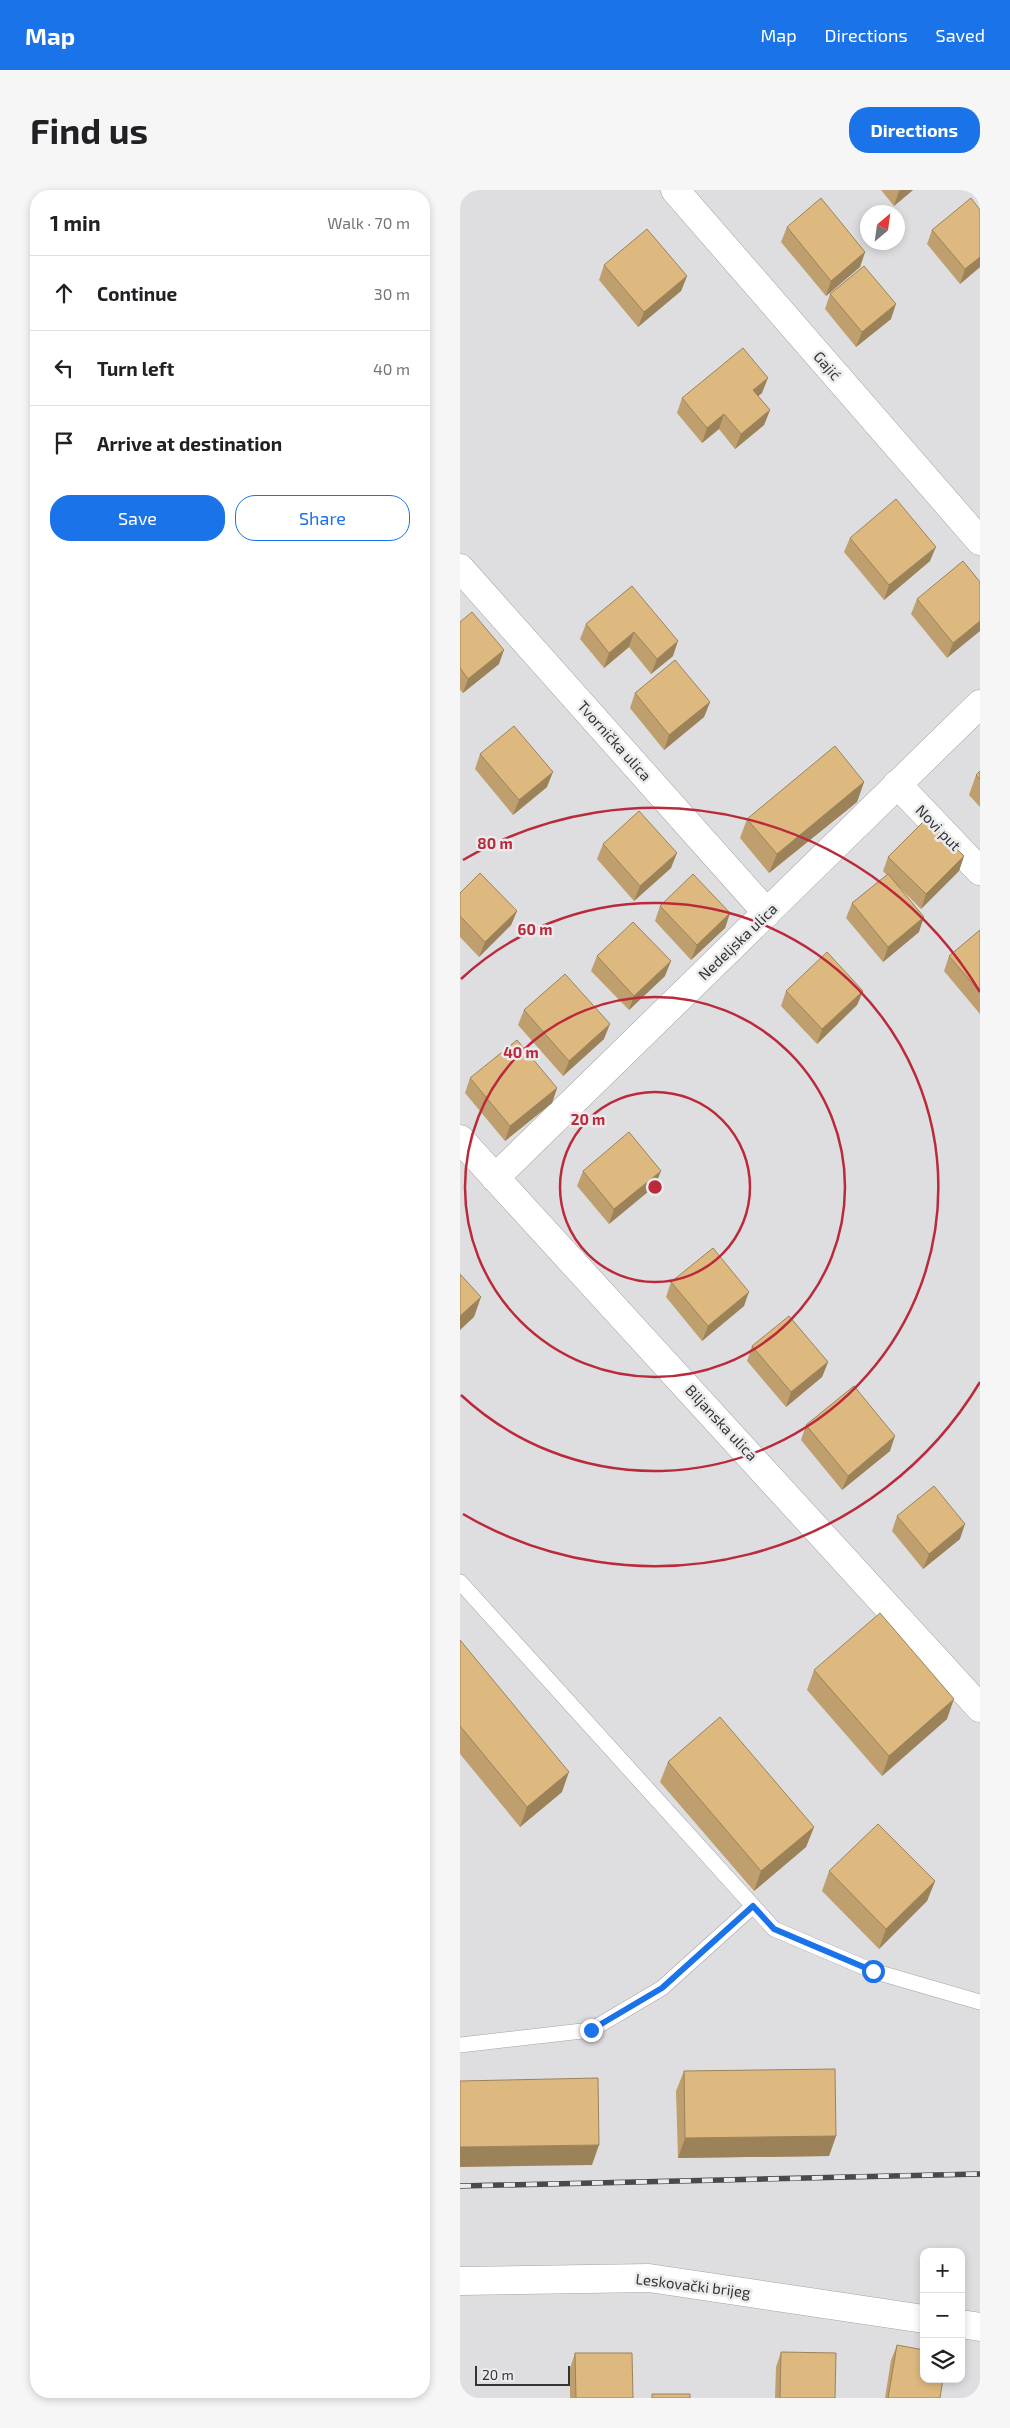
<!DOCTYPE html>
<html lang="en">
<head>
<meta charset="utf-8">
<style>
	body { margin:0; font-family:"Exo 2",sans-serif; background:#f6f6f6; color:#202124 }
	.controls { position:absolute; right:15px; bottom:15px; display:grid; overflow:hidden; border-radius:10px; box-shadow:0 2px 8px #0003 }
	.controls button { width:45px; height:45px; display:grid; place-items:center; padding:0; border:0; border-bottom:1px solid #e0e0e0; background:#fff; color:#202124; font:25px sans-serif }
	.compass { position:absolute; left:400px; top:15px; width:45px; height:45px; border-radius:50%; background:#fff; box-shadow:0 2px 8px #0003; rotate:29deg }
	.scale { position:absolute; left:15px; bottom:12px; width:95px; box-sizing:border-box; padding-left:5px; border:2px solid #343435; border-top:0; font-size:14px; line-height:18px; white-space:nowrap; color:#343435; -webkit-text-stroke:4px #ebebed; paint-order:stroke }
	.stop { position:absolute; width:15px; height:15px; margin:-11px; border:4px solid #1a73e8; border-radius:50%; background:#fff }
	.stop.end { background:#1a73e8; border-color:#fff; box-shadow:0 1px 5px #0008 }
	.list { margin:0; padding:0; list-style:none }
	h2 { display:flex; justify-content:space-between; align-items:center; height:65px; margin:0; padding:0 20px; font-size:21px }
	h2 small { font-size:16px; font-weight:400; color:#757577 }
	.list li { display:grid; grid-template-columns:32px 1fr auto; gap:15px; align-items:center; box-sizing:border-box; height:75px; padding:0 20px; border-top:1px solid #e0e0e0 }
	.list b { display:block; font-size:19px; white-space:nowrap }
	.list em { font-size:16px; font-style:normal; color:#757577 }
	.actions { display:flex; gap:10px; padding:15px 20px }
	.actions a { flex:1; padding:11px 0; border:1px solid #1a73e8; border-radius:20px; text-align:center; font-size:18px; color:#1a73e8 }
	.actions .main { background:#1a73e8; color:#fff }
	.icon { flex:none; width:28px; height:28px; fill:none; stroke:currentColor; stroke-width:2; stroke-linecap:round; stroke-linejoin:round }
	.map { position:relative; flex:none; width:520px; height:2208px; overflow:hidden; border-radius:20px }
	header { display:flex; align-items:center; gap:30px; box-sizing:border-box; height:70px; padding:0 25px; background:#1a73e8; color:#fff }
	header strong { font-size:24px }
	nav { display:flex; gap:28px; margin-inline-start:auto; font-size:18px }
	.intro { display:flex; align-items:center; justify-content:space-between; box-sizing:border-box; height:120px; padding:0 30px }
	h1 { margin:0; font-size:35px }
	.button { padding:12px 22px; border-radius:20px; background:#1a73e8; color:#fff; font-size:18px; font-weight:700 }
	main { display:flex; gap:30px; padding:0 30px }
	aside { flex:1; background:#fff; border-radius:20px; box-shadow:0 2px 8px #0003 }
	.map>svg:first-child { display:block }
</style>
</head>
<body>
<header>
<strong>Map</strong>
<nav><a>Map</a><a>Directions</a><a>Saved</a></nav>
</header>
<div class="intro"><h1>Find us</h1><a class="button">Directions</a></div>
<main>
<aside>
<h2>1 min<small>Walk · 70 m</small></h2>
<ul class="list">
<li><svg class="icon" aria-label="ahead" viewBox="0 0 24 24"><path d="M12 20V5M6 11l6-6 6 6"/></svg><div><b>Continue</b></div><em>30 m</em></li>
<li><svg class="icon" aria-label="left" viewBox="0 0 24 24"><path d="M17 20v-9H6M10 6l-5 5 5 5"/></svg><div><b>Turn left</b></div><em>40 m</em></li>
<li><svg class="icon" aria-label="arrive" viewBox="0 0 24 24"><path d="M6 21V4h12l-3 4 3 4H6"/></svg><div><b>Arrive at destination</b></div></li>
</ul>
<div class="actions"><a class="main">Save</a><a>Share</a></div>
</aside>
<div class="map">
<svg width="520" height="2208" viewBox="0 0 520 2208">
	<rect width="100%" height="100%" fill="#dedee0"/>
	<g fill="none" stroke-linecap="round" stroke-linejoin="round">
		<defs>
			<path id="lane" d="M0,1392L314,1739L413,1781L520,1812
				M0,1855L131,1840L202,1798L293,1716"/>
			<path id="street" d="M215,0L520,351
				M0,378L307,723
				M437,594L520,681
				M0,949L520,1518
				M35,988L520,514
				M0,2091L189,2088L464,2129
				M501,2134L520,2137"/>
		</defs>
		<use href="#lane" stroke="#a3a3a5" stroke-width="16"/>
		<use href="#street" stroke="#a3a3a5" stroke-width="29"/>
		<use href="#lane" stroke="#fff" stroke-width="15"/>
		<use href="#street" stroke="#fff" stroke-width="28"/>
		<defs>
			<path id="rail" d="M0,1996L520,1984"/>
		</defs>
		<use href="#rail" stroke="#49494a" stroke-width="5.5"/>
		<use href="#rail" stroke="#ebebed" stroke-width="4" stroke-dasharray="11" stroke-linecap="butt"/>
	</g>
	<path fill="#bf9f6d" d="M421,0H453L434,16Z
		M327,37L405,62L400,77L366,106L321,52Z
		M472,40L520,77L500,94L467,54Z
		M144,75L227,86L221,101L178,137L139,90Z
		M370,104L431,129L396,157L365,119Z
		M302,203L298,206L310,220L304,235L275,259L259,239L242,253L217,223L222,208Z
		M390,348L470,371L424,410L384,362Z
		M520,392L487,468L451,424L457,409Z
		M172,396L213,466L191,484L169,457L144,478L120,449L126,434Z
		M0,432L39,474L3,503L0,500Z
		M175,503L250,512L244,527L204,560L170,518Z
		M20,564L87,597L53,625L15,579Z
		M520,581V617L509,605L516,585Z
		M404,592L397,612L309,683L280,648L287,629Z
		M143,654L211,678L174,711L137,669Z
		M504,666L499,681L461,719L439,697L459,742L423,772L386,728L392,713L427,685L423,681L428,667Z
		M0,703L57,721L51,735L19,767L0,747Z
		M200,716L270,723L265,738L231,770L195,731Z
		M520,740V824L484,781L489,766Z
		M137,766L205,786L169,820L131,781Z
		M326,801H403L397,815L357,854L321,816Z
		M64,820L144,849L103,886L58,835Z
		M10,888L97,898L92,913L45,951L5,903Z
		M123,981L195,996L149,1034L117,996Z
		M211,1092L284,1116L242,1151L206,1107Z
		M292,1156L368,1172L362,1187L326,1217L287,1171Z
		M346,1235L430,1261L382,1300L341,1250Z
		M437,1326L500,1349L463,1379L432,1341Z
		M0,1450L102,1602L60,1637L0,1564Z
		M354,1480L487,1529L422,1586L347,1500Z
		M208,1572L354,1637L346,1657L294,1701L200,1592Z
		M369,1681L475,1691L467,1711L419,1759L362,1701Z
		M224,1881L376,1946L369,1966L218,1968L216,1901Z
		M437,2155L480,2208H425L431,2170Z
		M321,2162L375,2208H315L316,2177Z
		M115,2163L173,2208H110V2178Z"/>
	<path fill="#9b8259" d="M441,0H453L434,16L439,1Z
		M405,62L400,77L366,106L371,91Z
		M520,67V77L500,94L505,79Z
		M227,86L221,101L178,137L184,122Z
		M436,114L431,129L396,157L402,142Z
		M308,188L302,203L287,215L293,200Z
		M310,220L304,235L275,259L281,244Z
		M264,224L259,239L242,253L247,238Z
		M476,357L470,371L424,410L429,395Z
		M520,431V441L487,468L493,453Z
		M174,442L169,457L144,478L149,463Z
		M218,451L213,466L191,484L197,469Z
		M44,460L39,474L3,503L8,489Z
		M250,512L244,527L204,560L209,545Z
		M93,582L87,597L53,625L59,610Z
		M404,592L397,612L309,683L317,664Z
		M217,663L211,678L174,711L180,696Z
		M504,666L499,681L461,719L466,704Z
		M57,721L51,735L19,767L25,752Z
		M270,723L265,738L231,770L237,755Z
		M464,727L459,742L423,772L428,757Z
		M211,771L205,786L169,820L174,806Z
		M403,801L397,815L357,854L362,839Z
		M150,834L144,849L103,886L109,871Z
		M97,898L92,913L45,951L50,936Z
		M201,981L195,996L149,1034L154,1019Z
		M289,1102L284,1116L242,1151L248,1136Z
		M21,1107L14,1127L0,1140V1126Z
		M368,1172L362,1187L326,1217L331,1202Z
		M435,1246L430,1261L382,1300L388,1286Z
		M505,1334L500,1349L463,1379L469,1364Z
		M494,1509L487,1529L422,1586L429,1566Z
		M109,1582L102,1602L60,1637L67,1617Z
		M354,1637L346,1657L294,1701L301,1681Z
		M475,1691L467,1711L419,1759L426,1739Z
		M376,1946L369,1966L218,1968L225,1948Z
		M139,1955L132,1975L0,1977V1957Z"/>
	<path fill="#deb97f" stroke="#9b8259" d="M361,8L405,62L371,91L327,37Z
		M511,8L520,20V67L505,79L472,40Z
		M187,39L227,86L184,122L144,75Z
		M404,76L436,114L402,142L370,104Z
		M283,158L308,188L293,200L310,220L281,244L264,224L247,238L222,208Z
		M436,309L476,357L429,395L390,348Z
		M503,371L520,392V431L493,453L457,409Z
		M172,396L218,451L197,469L174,442L149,463L126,434Z
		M12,422L44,460L8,489L0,478V432Z
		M215,470L250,512L209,545L175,503Z
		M54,536L93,582L59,610L20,564Z
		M375,556L404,592L317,664L287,629Z
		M520,581V589L516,585Z
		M179,621L217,663L180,696L143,654Z
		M466,629L504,666L466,704L428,667Z
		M20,683L57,721L25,752L0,726V703Z
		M233,684L270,723L237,755L200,716Z
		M428,684L464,727L428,757L392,713Z
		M173,732L211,771L174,806L137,766Z
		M520,740V802L489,766Z
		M367,762L403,801L362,839L326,801Z
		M105,784L150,834L109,871L64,820Z
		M57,850L97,898L50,936L10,888Z
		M169,942L201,981L154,1019L123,981Z
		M253,1058L289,1102L248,1136L211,1092Z
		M0,1084L21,1107L0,1126Z
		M329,1126L368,1172L331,1202L292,1156Z
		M394,1196L435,1246L388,1286L346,1235Z
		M474,1296L505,1334L469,1364L437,1326Z
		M420,1423L494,1509L429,1566L354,1480Z
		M0,1450L109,1582L67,1617L0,1536Z
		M260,1527L354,1637L301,1681L208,1572Z
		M418,1634L475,1691L426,1739L369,1681Z
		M375,1879L376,1946L225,1948L224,1881Z
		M138,1888L139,1955L0,1957V1891Z
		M437,2155L464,2160V2189H483L480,2208H428Z
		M321,2162L376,2163L375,2208H320Z
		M115,2163H172L173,2208H116Z
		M192,2204H230V2208H192Z"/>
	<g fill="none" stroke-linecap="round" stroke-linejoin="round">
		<path stroke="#1a73e8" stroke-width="6" d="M131,1840L202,1798L293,1716L314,1739L413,1781"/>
	</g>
	<g fill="none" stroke="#bb2a3b" stroke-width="2.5">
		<circle cx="195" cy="997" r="95"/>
		<circle cx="195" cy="997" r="190"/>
		<path d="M1 789A284 284 0 1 1 1 1205"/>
		<path d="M520 1192A379 379 0 0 1 3 1324M3 670A379 379 0 0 1 520 802"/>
	</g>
	<g text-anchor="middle" stroke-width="5" stroke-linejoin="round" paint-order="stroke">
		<g font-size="15" fill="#343435" stroke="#ebebed">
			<text transform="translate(367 176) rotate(49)" y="5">Gajić</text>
			<text transform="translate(154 551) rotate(48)" y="5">Tvornička ulica</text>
			<text transform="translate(478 638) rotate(46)" y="5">Novi put</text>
			<text transform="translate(278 752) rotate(-44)" y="5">Nedeljska ulica</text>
			<text transform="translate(261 1233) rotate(47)" y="5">Biljanska ulica</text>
			<text transform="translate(233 2096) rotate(7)" y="5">Leskovački brijeg</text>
		</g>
	</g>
	<circle cx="195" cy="997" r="8" fill="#bb2a3b" stroke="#ebebed" stroke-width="2.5"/>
	<g font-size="15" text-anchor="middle" font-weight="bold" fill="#bb2a3b" stroke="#ebebed" stroke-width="5" stroke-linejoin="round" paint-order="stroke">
		<text x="35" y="659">80 m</text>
		<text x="75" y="745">60 m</text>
		<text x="61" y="868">40 m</text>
		<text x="128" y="935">20 m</text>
	</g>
</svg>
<div class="controls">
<button>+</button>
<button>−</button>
<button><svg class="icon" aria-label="layers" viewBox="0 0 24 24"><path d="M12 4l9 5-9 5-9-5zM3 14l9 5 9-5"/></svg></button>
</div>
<svg class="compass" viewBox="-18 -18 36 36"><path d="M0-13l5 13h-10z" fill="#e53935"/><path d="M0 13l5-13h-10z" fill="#757577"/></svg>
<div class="scale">20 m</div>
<div class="stop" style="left:413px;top:1781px"></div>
<div class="stop end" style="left:131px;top:1840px"></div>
</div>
</main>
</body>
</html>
